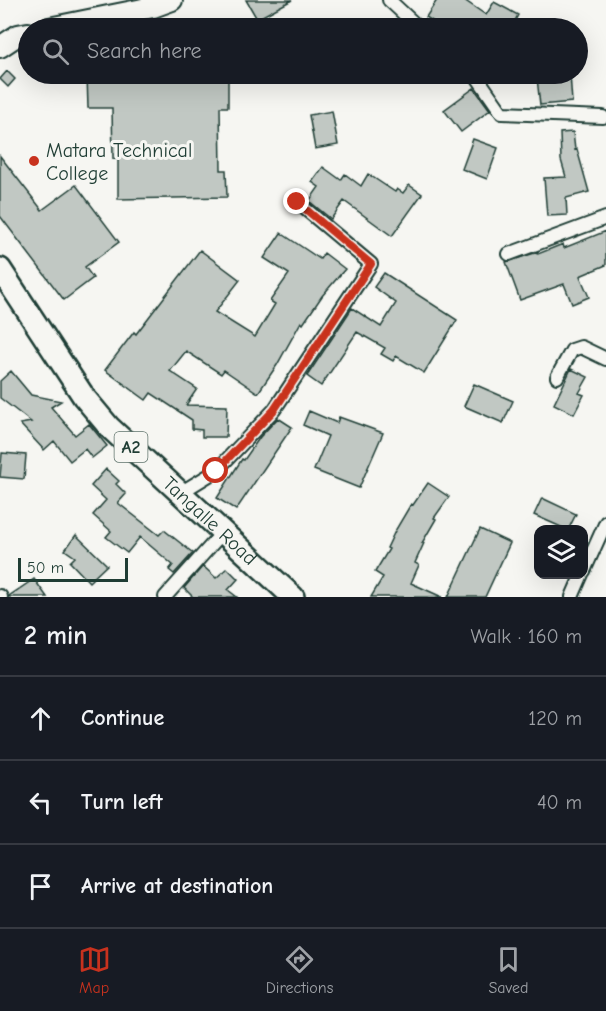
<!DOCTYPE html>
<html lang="en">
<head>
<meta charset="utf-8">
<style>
	body { margin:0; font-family:"Comic Neue",sans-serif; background:#20242c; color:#f1f3f6 }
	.controls { position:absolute; right:18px; bottom:18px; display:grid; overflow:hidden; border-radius:12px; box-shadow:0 6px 24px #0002 }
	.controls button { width:54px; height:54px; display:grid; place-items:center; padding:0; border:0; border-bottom:2px solid #363941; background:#171b24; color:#f1f3f6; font:30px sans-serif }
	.scale { position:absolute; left:18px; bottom:15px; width:110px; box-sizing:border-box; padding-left:6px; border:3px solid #1f3d34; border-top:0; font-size:16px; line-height:21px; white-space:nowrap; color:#1f3d34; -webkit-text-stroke:4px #f6f6f2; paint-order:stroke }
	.stop { position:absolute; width:18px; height:18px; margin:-14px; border:4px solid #c8321e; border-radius:50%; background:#fff }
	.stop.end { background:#c8321e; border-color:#fff; box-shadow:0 2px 6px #0008 }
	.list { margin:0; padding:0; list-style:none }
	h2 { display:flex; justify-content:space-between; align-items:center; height:78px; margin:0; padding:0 24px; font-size:26px }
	h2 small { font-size:20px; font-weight:400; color:#9ea1a6 }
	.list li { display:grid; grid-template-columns:39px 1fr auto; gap:18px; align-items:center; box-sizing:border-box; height:84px; padding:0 24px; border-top:2px solid #363941 }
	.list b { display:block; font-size:22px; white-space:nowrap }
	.list em { font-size:20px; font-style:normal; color:#9ea1a6 }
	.icon { flex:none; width:33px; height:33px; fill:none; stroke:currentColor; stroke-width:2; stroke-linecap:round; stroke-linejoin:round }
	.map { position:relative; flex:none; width:606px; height:597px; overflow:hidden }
	.search { position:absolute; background:#171b24; box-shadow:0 6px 24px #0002; left:18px; right:18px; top:18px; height:66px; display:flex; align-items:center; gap:15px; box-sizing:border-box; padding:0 21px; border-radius:33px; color:#9ea1a6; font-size:22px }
	.sheet { height:330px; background:#171b24 }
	nav { display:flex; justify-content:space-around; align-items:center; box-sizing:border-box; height:84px; border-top:2px solid #363941; background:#171b24; font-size:16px; color:#9ea1a6 }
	nav a { display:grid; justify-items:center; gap:3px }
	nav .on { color:#c8321e }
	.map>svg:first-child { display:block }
</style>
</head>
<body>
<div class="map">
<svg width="606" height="597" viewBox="0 0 606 597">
	<rect width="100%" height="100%" fill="#f6f6f2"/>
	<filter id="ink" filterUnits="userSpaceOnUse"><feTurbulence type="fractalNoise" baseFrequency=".0167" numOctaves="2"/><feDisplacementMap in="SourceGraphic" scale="12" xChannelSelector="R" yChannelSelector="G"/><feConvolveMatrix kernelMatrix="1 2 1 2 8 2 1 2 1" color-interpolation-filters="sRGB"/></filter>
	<g filter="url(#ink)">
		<path fill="#c1c8c3" stroke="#1f3d34" stroke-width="1.5" d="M246,0H292L257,19Z
			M437,0H464L486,15L494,2L518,15L511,28H443L426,17Z
			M7,71L15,79L8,87L0,79Z
			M87,74H228V107H220L221,170H226L227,197L118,199V158L113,159L112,108H88Z
			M570,74L572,102L540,105L537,78Z
			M474,88L490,110L461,132L444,110Z
			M332,111L338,145L315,149L309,115Z
			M573,132L575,150L577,149L589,192L566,198L567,215L547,216L544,178L566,177L561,160L560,133Z
			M473,139L498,148L487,179L462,169Z
			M0,156L42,210L76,185L119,242L85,267L93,278L64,300L0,216Z
			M323,167L341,180L345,174L361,186L368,174L395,192L397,189L403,193L409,185L422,194L392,236L344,201L331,219L309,201L319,187L312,182Z
			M606,231V265L580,276L589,297L572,304L564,284L520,300L506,262L538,252V254L563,244L564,248Z
			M281,233L320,259L324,253L345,269L322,296L303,324L301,322L277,365L258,393L224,370L221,374L186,351L170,371L197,389L186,405L227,406L226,437H202V430L192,429V420L151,393L146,400L105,370L134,332L136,334L200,250L240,280L215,312L255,337L275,304L270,301L289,274L264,258Z
			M384,273L457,320L424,373L396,356L393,361L381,354L385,348L357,332L321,386L307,376L352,308L381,327L396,303L374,287Z
			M571,369L588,377L579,393L584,395L574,414L554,404Z
			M11,371L31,395L61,401L51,407L75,435L89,424L107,446L92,458L85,449L70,461L54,441L44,450L20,424L31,422L0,398V381Z
			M474,384L513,401L503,423L464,406Z
			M309,411L337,423L339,417L383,433L359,488L314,470L328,436L303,425Z
			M278,418L292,427L236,510L217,498L242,459L244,460L260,437Z
			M2,453L26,455L24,479L0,477Z
			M106,469L119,481L116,484L126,494L118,503L159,535L164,530L193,553L174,574L169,570L173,565L140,537L127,553L106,537L111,531L93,515L106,500L91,486Z
			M428,483L449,497L434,518L436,519L422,543H424L415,563L419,565L411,583L442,597H371L383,577L375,572L389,549L387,548L395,531L411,504L413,505Z
			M542,498L576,514L568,530L534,515Z
			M480,529L510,543L485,597H448Z
			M76,535L107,565L89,582L70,562L75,557L65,550Z
			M203,566L216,578L227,568L238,579L228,590L237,597H193L184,588Z
			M34,579L47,597H9V596Z"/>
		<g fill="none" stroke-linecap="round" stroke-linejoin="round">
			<defs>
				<path id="minor" d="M389,0L419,28
					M475,74L502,113L603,117
					M509,254L606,218
					M557,377L572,350L581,347L606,359
					M180,493L216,471L274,410L371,264L297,202
					M584,571L606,522
					M0,596L1,597
					M165,597L223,532
					M572,597L582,574"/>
				<path id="primary" d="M49,28L153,7L172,0
					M0,47L18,35L28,33"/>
				<g id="trunk">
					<path id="s1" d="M0,269L84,397L109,427L293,597"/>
				</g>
			</defs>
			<use href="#minor" stroke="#1f3d34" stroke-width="16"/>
			<use href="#primary" stroke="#1f3d34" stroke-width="24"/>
			<use href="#trunk" stroke="#1f3d34" stroke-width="26"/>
			<use href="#minor" stroke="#f6f6f2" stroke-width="12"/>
			<use href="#primary" stroke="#f6f6f2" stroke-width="20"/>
			<use href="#trunk" stroke="#f6f6f2" stroke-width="21"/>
		</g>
	</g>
	<g fill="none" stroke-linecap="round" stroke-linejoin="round" filter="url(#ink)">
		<path stroke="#c8321e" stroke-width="8" d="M216,471L274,410L371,264L297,202"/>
	</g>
	<circle fill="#c8321e" stroke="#f6f6f2" stroke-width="2" cx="34" cy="161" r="6"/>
	<g text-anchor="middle" stroke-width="6" stroke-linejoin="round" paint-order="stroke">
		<rect fill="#f6f6f2" stroke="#60746d" stroke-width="1.5" x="114.5" y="432" width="33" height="30" rx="4.5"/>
		<g font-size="18" font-weight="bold" fill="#1f3d34">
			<text x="131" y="453">A2</text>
		</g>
		<g font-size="20" fill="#1f3d34" stroke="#f6f6f2" text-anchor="start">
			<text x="46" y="157">Matara Technical<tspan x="46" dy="23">College</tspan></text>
		</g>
		<g font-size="20" fill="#1f3d34" stroke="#f6f6f2">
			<text dy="7" stroke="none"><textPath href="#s1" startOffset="330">Tangalle Road</textPath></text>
		</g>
	</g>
</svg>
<div class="controls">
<button><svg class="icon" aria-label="layers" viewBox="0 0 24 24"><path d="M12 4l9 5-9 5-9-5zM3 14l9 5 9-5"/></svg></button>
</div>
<div class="scale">50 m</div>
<div class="stop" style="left:216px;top:471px"></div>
<div class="stop end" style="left:297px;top:202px"></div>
<div class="search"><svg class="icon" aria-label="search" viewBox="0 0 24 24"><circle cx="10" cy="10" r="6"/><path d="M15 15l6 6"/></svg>Search here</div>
</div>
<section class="sheet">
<h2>2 min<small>Walk · 160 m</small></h2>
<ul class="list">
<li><svg class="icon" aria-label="ahead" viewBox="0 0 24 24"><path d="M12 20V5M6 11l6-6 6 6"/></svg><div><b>Continue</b></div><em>120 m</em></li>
<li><svg class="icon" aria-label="left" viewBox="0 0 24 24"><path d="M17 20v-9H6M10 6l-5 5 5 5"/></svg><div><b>Turn left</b></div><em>40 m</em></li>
<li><svg class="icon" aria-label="arrive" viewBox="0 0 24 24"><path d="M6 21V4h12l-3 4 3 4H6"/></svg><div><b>Arrive at destination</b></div></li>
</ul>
</section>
<nav>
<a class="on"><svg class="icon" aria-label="map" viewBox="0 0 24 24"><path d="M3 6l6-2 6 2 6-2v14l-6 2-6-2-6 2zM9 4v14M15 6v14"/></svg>Map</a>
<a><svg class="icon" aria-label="directions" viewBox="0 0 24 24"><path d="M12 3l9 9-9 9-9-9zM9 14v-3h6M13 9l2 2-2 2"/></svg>Directions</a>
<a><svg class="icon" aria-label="saved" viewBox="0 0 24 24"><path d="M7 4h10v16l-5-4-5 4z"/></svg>Saved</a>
</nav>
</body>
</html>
